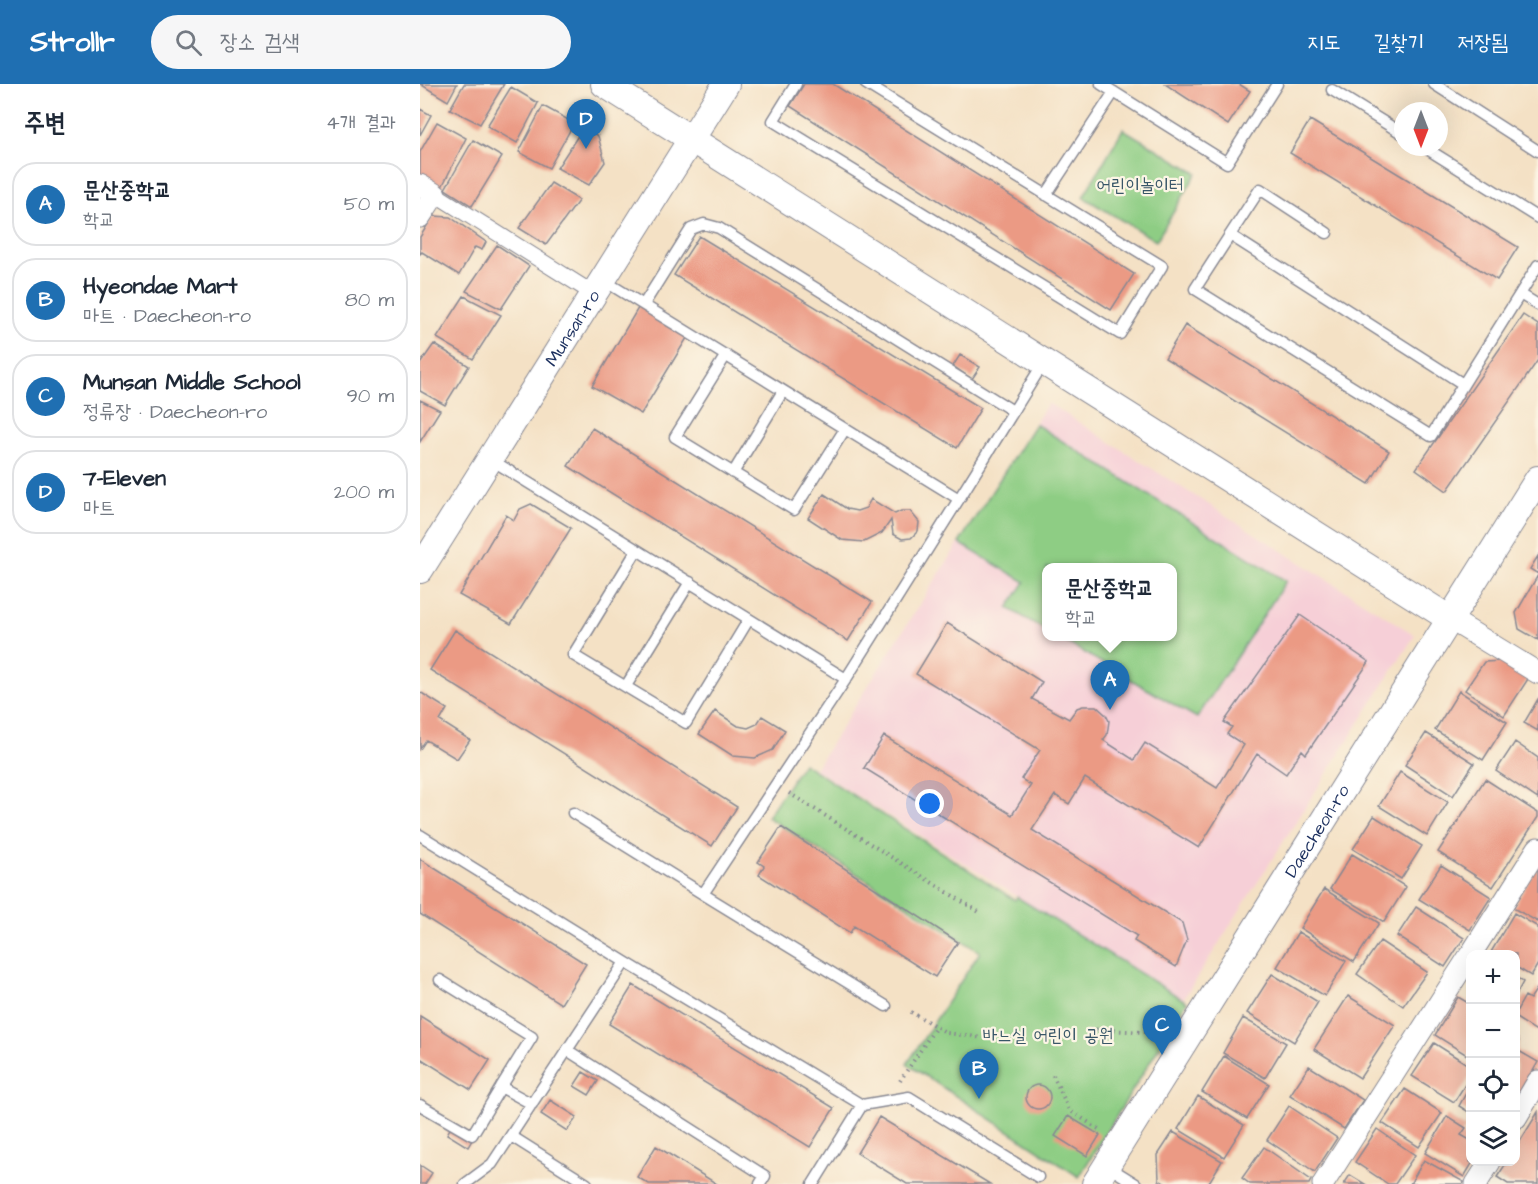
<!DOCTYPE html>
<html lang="ko">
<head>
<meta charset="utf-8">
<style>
	body { margin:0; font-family:"Architects Daughter","Poor Story",sans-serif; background:#f6f6f7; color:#1f2937 }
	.controls { position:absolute; right:18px; bottom:18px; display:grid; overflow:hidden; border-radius:12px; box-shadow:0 6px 24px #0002 }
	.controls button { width:54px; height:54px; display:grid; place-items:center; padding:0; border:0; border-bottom:2px solid #e0e1e3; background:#fff; color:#1f2937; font:30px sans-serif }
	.compass { position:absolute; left:974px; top:18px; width:54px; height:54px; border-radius:50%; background:#fff; box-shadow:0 6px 24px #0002; rotate:180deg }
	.you { position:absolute; left:510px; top:720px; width:21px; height:21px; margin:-15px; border:4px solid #fff; border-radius:50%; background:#1a73e8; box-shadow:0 0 0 9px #1a73e833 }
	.badge { display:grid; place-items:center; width:39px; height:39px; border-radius:50%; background:#1f6fb2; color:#fff; font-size:20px; font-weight:700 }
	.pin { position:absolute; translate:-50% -50px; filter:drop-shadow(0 2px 3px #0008) }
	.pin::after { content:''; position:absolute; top:32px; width:21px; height:18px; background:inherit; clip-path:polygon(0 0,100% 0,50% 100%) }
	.popup { position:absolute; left:622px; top:479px; width:135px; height:78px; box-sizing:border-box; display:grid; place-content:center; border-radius:12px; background:#fff; filter:drop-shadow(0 2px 4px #0005); font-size:20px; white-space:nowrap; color:#747a83 }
	.popup b { font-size:22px; color:#1f2937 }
	.popup::after { content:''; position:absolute; left:50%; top:100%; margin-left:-12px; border:12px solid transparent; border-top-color:#fff }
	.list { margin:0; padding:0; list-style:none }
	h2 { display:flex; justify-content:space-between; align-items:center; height:78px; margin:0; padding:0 24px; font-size:26px }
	h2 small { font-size:20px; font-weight:400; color:#747a83 }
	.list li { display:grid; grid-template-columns:39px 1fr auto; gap:18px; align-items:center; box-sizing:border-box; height:84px; margin:0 12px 12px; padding:0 12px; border:2px solid #e0e1e3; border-radius:24px }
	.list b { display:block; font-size:22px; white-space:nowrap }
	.list p { margin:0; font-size:20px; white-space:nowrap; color:#747a83 }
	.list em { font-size:20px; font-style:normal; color:#747a83 }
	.icon { flex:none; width:33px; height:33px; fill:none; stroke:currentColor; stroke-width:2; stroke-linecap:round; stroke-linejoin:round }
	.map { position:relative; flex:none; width:1118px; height:1100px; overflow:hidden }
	header { display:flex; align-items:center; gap:36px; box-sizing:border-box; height:84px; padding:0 30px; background:#1f6fb2; color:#fff }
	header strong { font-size:28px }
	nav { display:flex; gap:33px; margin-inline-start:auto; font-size:21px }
	.search { width:420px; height:54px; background:#f6f6f7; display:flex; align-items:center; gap:15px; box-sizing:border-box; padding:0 21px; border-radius:33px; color:#747a83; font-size:22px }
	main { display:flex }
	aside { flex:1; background:#fff }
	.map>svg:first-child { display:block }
</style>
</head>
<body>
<header>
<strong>Strollr</strong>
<div class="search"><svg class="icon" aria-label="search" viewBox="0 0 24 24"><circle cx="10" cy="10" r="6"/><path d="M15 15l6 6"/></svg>장소 검색</div>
<nav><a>지도</a><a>길찾기</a><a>저장됨</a></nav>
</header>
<main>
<aside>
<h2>주변<small>4개 결과</small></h2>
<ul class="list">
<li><span class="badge">A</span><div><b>문산중학교</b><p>학교</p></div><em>50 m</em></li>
<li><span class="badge">B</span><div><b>Hyeondae Mart</b><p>마트 · Daecheon-ro</p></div><em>80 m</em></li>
<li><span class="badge">C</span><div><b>Munsan Middle School</b><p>정류장 · Daecheon-ro</p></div><em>90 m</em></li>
<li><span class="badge">D</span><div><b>7-Eleven</b><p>마트</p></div><em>200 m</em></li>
</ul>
</aside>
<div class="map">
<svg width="1118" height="1100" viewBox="0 0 1118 1100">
	<rect width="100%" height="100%" fill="#fcf5e5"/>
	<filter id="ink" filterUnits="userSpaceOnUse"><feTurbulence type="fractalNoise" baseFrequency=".0167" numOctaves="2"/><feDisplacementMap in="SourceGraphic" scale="12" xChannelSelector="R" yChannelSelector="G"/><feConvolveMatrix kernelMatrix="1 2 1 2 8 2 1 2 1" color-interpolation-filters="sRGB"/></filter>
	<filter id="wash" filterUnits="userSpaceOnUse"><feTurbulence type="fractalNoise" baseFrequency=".008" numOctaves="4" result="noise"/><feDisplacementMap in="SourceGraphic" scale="24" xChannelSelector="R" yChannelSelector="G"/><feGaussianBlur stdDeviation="1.35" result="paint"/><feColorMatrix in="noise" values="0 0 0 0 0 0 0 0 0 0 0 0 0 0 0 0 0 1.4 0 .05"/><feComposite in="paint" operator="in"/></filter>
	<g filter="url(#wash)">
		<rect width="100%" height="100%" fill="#f4e1c5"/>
		<path fill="#f6cfd7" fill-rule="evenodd" d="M628,319L995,551L762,917L395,685ZM627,484H753V552H627Z"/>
		<path fill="#8ecd84" stroke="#547e71" stroke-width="1.5" d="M703,45L777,89L736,157L663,113Z
			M615,340L866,497L777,634L637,553L753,552V484H627V547L588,524L605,498L539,459Z
			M383,679L595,816L597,813L767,918L659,1093L487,980L560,868L347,733Z"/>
		<g id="blocks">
			<path fill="#eb9a84" d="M0,0H37L28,17Z
				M44,0H84L60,40L30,25Z
				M384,0H413L714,190L691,226L370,22Z
				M745,0H819L830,7L808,41Z
				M91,3L118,19L97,59L67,42Z
				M123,22L154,39L129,84L99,68Z
				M0,25L11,31L0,51Z
				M890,36L1098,163L1077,196L870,69Z
				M17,38L46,54L21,105L0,91V68Z
				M163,44L178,52L185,78L169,101L137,84Z
				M53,56L82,73L52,122L25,105Z
				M131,99L159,116L126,161L99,144Z
				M13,132L30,133L66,158L62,166L55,163L39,191L2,168L0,170V153Z
				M279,152L561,324L537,364L254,191Z
				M77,161L109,182L81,225L46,207Z
				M44,212L81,231L53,275L17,254Z
				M221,219L270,249L221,330L172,302Z
				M1103,231L1118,241V276L1027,407L996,385Z
				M765,241L969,367L949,400L745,274Z
				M14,260L49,282L25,321L0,307V280Z
				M540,271L560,283L552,295L533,282Z
				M0,316L20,326L0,358Z
				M172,344L452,518L428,557L148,382Z
				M404,410L427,425L437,427L446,424L451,415L475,430L481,427H490L499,438L498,447L491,454L482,455L473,450L471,436L462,449L444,458L422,456L388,434Z
				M111,420L151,444L91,540L39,511L86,431L94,436L100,425Z
				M1118,472V490L1110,485Z
				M1118,491V556L1099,545L1096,529Z
				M880,531L949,578L886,670L882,666L866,690L837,670L779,764L665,694L649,720L635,711L612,746L762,839L767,856L756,883L714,857L717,852L444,684L464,652L592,731L611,701L601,695L620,666L496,590L527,539L622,598L612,615L649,635L657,624L663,622H676L686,631L689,637L687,651L683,656L714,676L725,659L797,704L824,661L807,650L812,643L804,638Z
				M35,546L317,723L292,762L10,586Z
				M1082,577L1108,595L1084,632L1045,606L1064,578Z
				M1039,607L1087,638L1063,676L1015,646Z
				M0,608L27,625L20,637L50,656L37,675L6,656L0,665Z
				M1118,615V647L1104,639Z
				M295,627L318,642L328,644L337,640L342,632L365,646L353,666L335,674L313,672L279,650Z
				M1006,649L1054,679L1033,712L985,681Z
				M1095,658L1118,674V715L1076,687Z
				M980,688L1028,718L1007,752L959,722Z
				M1065,695L1118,729V733L1073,803L1018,768Z
				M954,732L1002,762L981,795L933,765Z
				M361,743L538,858L515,893L434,842L430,849L339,791L344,782L338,778Z
				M932,770L986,803L964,838L910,805Z
				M0,775L166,880L141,920L0,830Z
				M1021,781L1071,813L1050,846L999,815Z
				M1115,786H1118V838L1093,824Z
				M904,805L959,839L934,878L880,844Z
				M996,823L1044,854L1025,883L977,852Z
				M1094,829L1118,843V880L1111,892L1096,883V870L1071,868Z
				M878,848L926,877L905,912L857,883Z
				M960,857L1007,888L983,922L937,890Z
				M852,890L898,918L874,958L827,929Z
				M1096,893L1103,898L1096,911Z
				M213,901L414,1024L390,1063L189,940Z
				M1118,903V948L1096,934V928L1105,912L1110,915Z
				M928,912L975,941L940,994L894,965Z
				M1038,913L1050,920V973L1015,951Z
				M0,932L70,976L51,1006L0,974Z
				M823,934L866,959L845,994L803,969Z
				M1096,953L1099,956L1097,966L1118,978L1100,1010L1096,1008Z
				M1014,959L1050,982V993L1034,1018L992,992Z
				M804,972L849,1000L827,1035L782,1008Z
				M889,982L943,1016L924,1045L870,1011Z
				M163,988L178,997L169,1011L154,1002Z
				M606 1013a12 12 0 1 1 24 0a12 12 0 1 1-24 0Z
				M1050,1002V1029L1039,1022Z
				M985,1005L1022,1029L999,1063L962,1039Z
				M778,1012L824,1041L804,1073L758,1045Z
				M130,1016L157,1033L147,1047L121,1030Z
				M869,1022L917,1054L895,1088L847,1056Z
				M1118,1028V1100H1088L1077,1093L1087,1078H1096V1064Z
				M648,1032L680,1051L667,1072L635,1052Z
				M1027,1032L1046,1044L1041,1051L1050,1056V1078H1053L1044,1093L1005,1069Z
				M459,1033L570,1100H487L437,1069Z
				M31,1043L52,1056L48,1063L27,1050Z
				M957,1045L995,1071L975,1100H968L935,1078Z
				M753,1048L802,1077L788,1100H746L739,1096L738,1071Z
				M236,1062L297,1100H229L217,1093Z
				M844,1063L891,1096L889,1100H830L822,1094Z
				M1004,1076L1044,1098L1043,1100H990Z
				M0,1081L12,1089L5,1100H0Z
				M930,1091L945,1100H924Z"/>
		</g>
	</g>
	<g filter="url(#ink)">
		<use href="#blocks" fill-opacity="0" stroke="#888892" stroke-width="1.5"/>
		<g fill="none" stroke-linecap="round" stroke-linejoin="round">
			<defs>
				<path id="service" d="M376,0L353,37L700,250L742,182L446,0
					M681,0L807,79L857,0
					M1014,0L1118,67
					M912,6L983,50
					M1004,63L1118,134
					M626,111L694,8
					M810,151L840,105L907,149
					M183,196L539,415L624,278
					M1100,210L1118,181
					M224,220L271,145L284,140L299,144L593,327
					M306,271L255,353L374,426L425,345
					M1043,300L810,151L775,205L1011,352L1100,210L1118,221
					M70,375L426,595L539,415
					M313,389L363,307
					M217,466L153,571L266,639L329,535
					M426,595L283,810L466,922
					M206,602L270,498
					M153,729L283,810
					M0,751L205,878L442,1021L489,1013L618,1093
					M20,896L112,953L81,1003L112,1020
					M147,966L345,1092L340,1100
					M0,1021L52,1051L81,1003
					M91,1052L167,1100
					M687,1082L716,1100
					M45,1100L72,1080L205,878
					M393,1100L442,1021"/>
				<path id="pedestrian" d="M15,110L174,210"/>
				<path id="minor" d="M0,101L15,110L0,133
					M1030,535L1118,589
					M1051,870L1118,764
					M1096,1034L1118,997
					M903,1100L1050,871
					M1056,1100L1070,1078"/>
				<g id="tertiary">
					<path d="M184,0L1030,535"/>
					<path id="s1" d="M0,486L306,0"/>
					<path id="s2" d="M675,1100L1118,395"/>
				</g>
			</defs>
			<use href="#service" stroke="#888892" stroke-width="13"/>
			<use href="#pedestrian" stroke="#888892" stroke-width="17"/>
			<use href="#minor" stroke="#888892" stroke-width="23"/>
			<use href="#tertiary" stroke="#888892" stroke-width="28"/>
			<path stroke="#888892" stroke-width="4" stroke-dasharray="1.5 4.5" stroke-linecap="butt" d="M369,709L559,828
				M491,928L527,949L563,954
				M670,945L742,949
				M633,991L649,1026L682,1047
				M480,997L516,943"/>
			<use href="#service" stroke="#fff" stroke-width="10"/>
			<use href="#pedestrian" stroke="#fff" stroke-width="15"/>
			<use href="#minor" stroke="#fff" stroke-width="21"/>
			<use href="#tertiary" stroke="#fff" stroke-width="26"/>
		</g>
	</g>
	<g text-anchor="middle" stroke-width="4.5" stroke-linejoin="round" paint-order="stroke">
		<g font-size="18" fill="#385668" stroke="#fcf5e5">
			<text x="720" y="107">어린이놀이터</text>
			<text x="628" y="957">바느실 어린이 공원</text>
		</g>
		<g font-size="18" fill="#1b2f5e" stroke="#fcf5e5">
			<text dy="6" stroke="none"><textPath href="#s1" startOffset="286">Munsan-ro</textPath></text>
			<text dy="6" stroke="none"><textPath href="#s2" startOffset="417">Daecheon-ro</textPath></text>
		</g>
	</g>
</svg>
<div class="controls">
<button>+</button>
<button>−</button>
<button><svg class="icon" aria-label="locate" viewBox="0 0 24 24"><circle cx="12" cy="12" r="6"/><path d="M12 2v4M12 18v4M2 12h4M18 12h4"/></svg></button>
<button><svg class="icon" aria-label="layers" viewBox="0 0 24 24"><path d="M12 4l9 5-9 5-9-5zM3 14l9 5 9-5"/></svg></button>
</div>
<svg class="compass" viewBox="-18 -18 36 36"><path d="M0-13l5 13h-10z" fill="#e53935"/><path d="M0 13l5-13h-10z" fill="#747a83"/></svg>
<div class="you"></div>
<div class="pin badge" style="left:690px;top:626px">A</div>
<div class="popup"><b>문산중학교</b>학교</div>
<div class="pin badge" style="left:559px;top:1015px">B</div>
<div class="pin badge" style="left:742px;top:971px">C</div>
<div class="pin badge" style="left:166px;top:65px">D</div>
</div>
</main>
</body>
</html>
